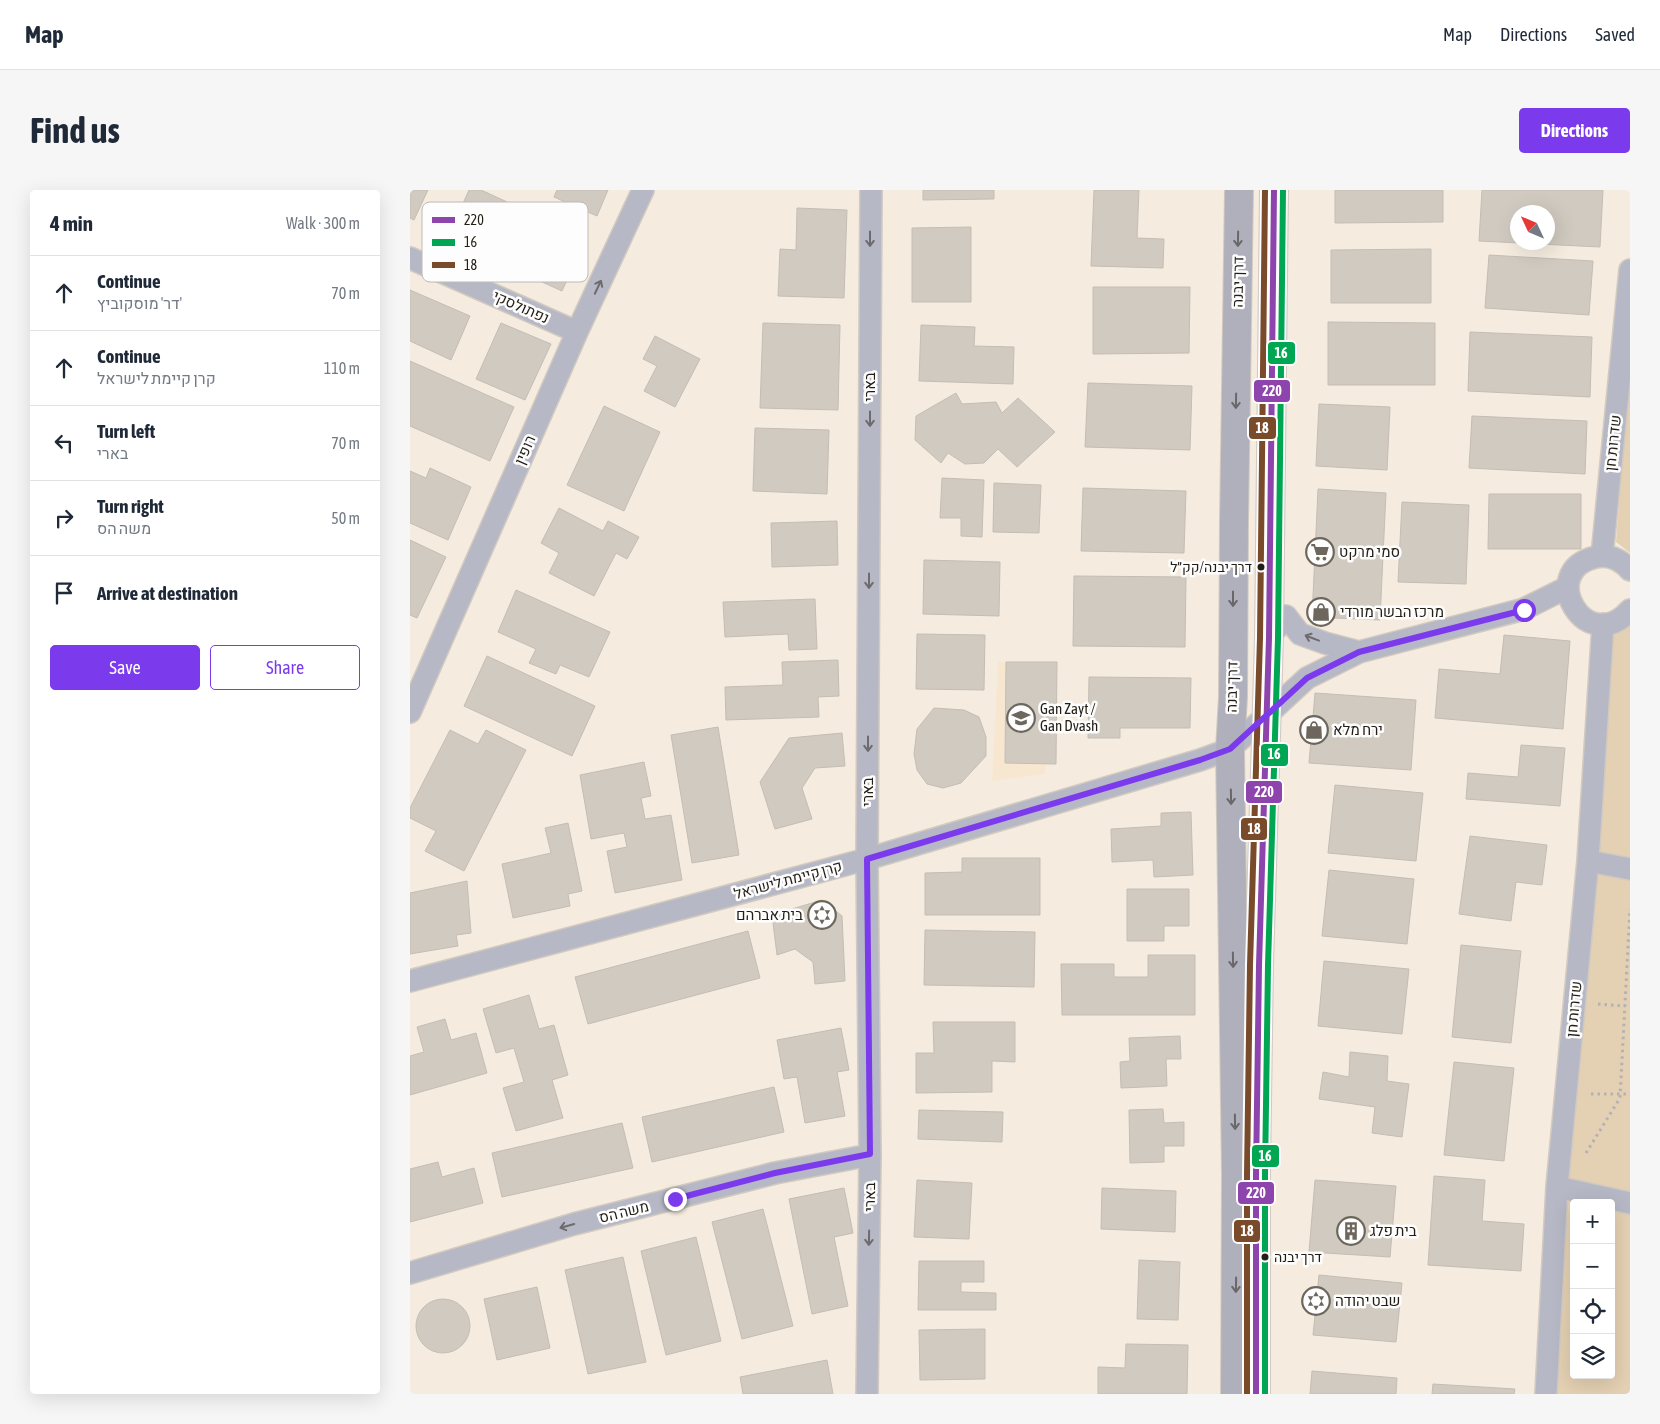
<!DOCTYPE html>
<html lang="en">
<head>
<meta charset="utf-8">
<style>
	body { margin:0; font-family:"Asap Condensed",Heebo,sans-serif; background:#f6f6f7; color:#1f2937 }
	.controls { position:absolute; right:15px; bottom:15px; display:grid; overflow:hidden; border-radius:5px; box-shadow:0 5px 20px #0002 }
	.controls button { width:45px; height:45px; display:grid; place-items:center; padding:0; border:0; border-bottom:1px solid #e0e1e3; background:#fff; color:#1f2937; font:25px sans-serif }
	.compass { position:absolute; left:1100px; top:15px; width:45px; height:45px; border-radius:50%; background:#fff; box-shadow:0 5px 20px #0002; rotate:314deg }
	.stop { position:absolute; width:15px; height:15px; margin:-11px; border:4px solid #7c3aed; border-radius:50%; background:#fff }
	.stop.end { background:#7c3aed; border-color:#fff; box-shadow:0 1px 5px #0008 }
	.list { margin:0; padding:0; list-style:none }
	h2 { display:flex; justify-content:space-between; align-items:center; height:65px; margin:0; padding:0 20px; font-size:21px }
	h2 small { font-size:16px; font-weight:400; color:#747a83 }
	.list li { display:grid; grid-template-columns:32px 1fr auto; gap:15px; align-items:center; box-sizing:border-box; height:75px; padding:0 20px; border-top:1px solid #e0e1e3 }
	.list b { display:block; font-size:19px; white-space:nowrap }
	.list p { margin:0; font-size:16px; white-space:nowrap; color:#747a83 }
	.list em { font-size:16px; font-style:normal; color:#747a83 }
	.actions { display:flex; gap:10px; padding:15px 20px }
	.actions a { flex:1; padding:11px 0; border:1px solid #7c3aed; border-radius:5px; text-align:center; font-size:18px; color:#7c3aed }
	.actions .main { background:#7c3aed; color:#fff }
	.icon { flex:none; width:28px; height:28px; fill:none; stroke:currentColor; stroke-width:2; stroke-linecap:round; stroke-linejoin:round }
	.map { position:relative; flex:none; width:1220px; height:1204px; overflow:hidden; border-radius:5px }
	header { display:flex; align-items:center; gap:30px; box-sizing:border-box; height:70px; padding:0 25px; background:#fff; border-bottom:1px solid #e0e1e3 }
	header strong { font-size:24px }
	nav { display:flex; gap:28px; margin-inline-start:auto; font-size:18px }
	.intro { display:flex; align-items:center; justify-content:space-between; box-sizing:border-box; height:120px; padding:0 30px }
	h1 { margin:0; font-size:35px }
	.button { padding:12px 22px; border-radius:5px; background:#7c3aed; color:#fff; font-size:18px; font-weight:700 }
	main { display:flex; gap:30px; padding:0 30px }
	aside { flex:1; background:#fff; border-radius:5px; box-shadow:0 5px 20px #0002 }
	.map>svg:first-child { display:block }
</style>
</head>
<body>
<header>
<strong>Map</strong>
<nav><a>Map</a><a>Directions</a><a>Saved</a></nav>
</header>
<div class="intro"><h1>Find us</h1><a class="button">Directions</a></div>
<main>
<aside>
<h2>4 min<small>Walk · 300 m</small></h2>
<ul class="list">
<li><svg class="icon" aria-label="ahead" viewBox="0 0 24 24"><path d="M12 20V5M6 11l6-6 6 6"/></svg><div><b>Continue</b><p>דר' מוסקוביץ'</p></div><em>70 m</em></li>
<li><svg class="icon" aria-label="ahead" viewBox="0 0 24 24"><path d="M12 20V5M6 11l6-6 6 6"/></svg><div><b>Continue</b><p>קרן קיימת לישראל</p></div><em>110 m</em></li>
<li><svg class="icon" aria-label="left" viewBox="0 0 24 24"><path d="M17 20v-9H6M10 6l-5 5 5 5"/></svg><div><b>Turn left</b><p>בארי</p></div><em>70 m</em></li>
<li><svg class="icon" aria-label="right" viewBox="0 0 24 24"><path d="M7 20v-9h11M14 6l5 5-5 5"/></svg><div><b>Turn right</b><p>משה הס</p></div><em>50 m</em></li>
<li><svg class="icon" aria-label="arrive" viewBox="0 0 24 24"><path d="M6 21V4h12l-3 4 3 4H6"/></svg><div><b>Arrive at destination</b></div></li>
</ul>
<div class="actions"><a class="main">Save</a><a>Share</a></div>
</aside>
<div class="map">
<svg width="1220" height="1204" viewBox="0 0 1220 1204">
	<rect width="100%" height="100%" fill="#f5ecdf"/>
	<path fill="#f7e7d1" d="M588,472H640L635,584L582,591Z"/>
	<path fill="#e4d0b2" d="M1220,172V363L1206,352Z
		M1220,433V677L1188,670L1196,447Z
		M1187,677L1220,681V1004L1153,995Z
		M1151,1006L1193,1013H1164V1185H1201V1014L1220,1017V1204H1140Z"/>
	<path fill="#d1cac0" stroke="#c4bdb4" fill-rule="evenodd" d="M0,0H18L4,30L0,28Z
		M59,0H71L176,48L152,101L37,49Z
		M147,0H198L187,26L144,7Z
		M513,0H584V9L513,10Z
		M684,0H729L727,48L754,49L753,78L681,76Z
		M925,0H1033V32L925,33Z
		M1072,0H1193L1190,57L1069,51ZM1108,22H1138V52H1108Z
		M387,18L437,20L434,108L368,106L370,59L386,60Z
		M561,37V112H502V38Z
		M1021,59V113H921V60Z
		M1079,65L1183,71L1179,125L1075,118Z
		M683,97H780L779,163L683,164Z
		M0,100L60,126L41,170L0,151Z
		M918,132L1025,133V195H918Z
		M91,133L141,154L115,210L66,189Z
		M353,133L430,135L428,220L350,218Z
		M511,135L565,137L564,156L604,157L603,194L509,191Z
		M1060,142L1182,147L1180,207L1058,201Z
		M245,146L290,169L265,217L234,201L247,176L233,169Z
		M0,171L104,217L80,271L0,236Z
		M678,193L782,196L780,260L675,257Z
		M546,203L552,214L586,212L592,223L608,208L645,242L607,277L588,259L574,273L555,274L538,263L531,273L505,250L506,226Z
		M909,214L980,217L977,280L906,276Z
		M194,216L250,242L214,321L157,295Z
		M1062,226L1177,231L1175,284L1059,278Z
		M345,238L419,240L417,304L343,301Z
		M20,278L61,297L38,350L0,333V281L16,288Z
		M532,288L574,290L572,347L551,346V328H530Z
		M584,293L631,295L629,343L583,342Z
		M673,298L776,301L774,363L671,361Z
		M908,299L976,303L970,430L902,427Z
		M1079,304H1171V359H1078Z
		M992,312L1059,315L1056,394L988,392Z
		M149,318L193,341L198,331L229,347L217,369L206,363L184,406L139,383L149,363L131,353Z
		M427,331L428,375L362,377L361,333Z
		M0,350L36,367L7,428L0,425Z
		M514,370L590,372L589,426L513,424Z
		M664,386L776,387L775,457L663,456Z
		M106,400L200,442L179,487L150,475L146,484L119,473L126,459L88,442Z
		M405,409L407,459L379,460L378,444L315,447L313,412Z
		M507,444L575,445L574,500L506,499Z
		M1094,445L1160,451L1153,539L1025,528L1029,479L1090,484Z
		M77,466L185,516L162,566L54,516Z
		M428,470L429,506L408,507L409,527L316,530L315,497L373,495L372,472Z
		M596,472H647L646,574L595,573Z
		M679,487L781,488L780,538H710V548H678Z
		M905,503L1006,510L1001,580L899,573Z
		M524,518L554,520L569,527L576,547V566L551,593L533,598L517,594L507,580L504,564L507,539Z
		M308,537L329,665L282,673L261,545Z
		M40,540L68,554L76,540L116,560L54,681L15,661L26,641L0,628V618Z
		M432,543L435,576L405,578L392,598L402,629L365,639L350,592L379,548Z
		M1111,555L1155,558L1150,616L1056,609L1058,583L1108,587Z
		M234,572L241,606L231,608L235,629L261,625L272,690L205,703L197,661L217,657L214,643L181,649L170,585Z
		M925,595L1013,603L1006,671L918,663Z
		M781,622L783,685L744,687L743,670L702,672L701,639L751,636V623Z
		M158,633L172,701L158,704L160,716L103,728L92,674L141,663L135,638Z
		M1060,646L1137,655L1132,695L1106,692L1101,731L1049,724Z
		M552,668H630V725H515V683L552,682Z
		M919,680L1004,689L997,754L912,746Z
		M57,691L61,743L46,745L48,756L0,764V703Z
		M717,699H779V736H754V751H717Z
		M412,710L432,726L435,791L405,794L403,772L385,759L367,765L362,725Z
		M515,740L625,742L624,797L514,795Z
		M338,741L350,788L178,834L165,787Z
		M1051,755L1111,761L1101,853L1042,847Z
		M738,765H785V825H652L651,774H704V787H738Z
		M914,771L999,779L992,844L908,836Z
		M119,805L129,839L144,835L158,885L142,890L153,928L106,941L93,898L114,892L104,858L86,863L73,819Z
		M35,829L41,850L66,843L77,883L0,905V866L14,862L7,837Z
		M523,832H605V872L582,871V902L506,903V863H524Z
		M431,838L439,880L427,882L435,926L395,933L387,887L374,889L367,850Z
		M770,846L771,869H756L757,896L711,898L710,872L720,871L719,848Z
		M940,862L978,866L977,891L999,894L992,947L962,943L965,917L909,909L913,882L939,887Z
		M1044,872L1104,878L1094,971L1034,965Z
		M364,897L374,942L242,972L232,927Z
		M753,919L754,933L774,932V956H754V972L720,973L719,920Z
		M509,920L593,922L592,952L508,949Z
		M212,933L223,978L92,1007L82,963Z
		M28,972L32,987L64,978L73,1013L0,1032V979Z
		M1024,986L1075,990L1072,1031L1114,1034L1111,1081L1018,1075Z
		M507,990L562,993L559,1049L504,1047Z
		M905,990L986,996L980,1067L899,1062Z
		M434,998L443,1043L424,1047L438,1116L402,1124L379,1009Z
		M692,998L766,1001L765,1042L691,1039Z
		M353,1019L383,1136L332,1149L302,1032Z
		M286,1047L311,1151L256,1165L231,1061Z
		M213,1067L236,1172L178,1184L155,1080Z
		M729,1070L770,1072L768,1130L727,1129Z
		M509,1071H574V1092H551V1102L586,1103V1120H508Z
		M909,1085L992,1093L986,1152L903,1145Z
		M127,1097L140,1158L87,1170L74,1109Z
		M6 1136a27 27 0 1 1 54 0a27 27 0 1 1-54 0Z
		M575,1139V1189L510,1190L509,1140Z
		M716,1154L778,1155L777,1204H688V1177L715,1178Z
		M417,1170L423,1204H333L330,1187Z
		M902,1181L987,1188L986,1204H900Z
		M1023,1194L1105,1199L1104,1204H1022Z"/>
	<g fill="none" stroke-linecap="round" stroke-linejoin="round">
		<defs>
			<path id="street" d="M0,68L167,142
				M1192,366L1220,80
				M1220,380C1211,370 1200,364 1186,367C1125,381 1177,469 1220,420
				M859,448L876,426L890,444L915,453L949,462
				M0,522L167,142L233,0
				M1178,671L1220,679
				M0,791L457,669L790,570L820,559L897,488L949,462L1114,419L1158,397
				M1147,997L1220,1013
				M0,1083L164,1034L365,983L460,965
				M457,1204L460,965L457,669L461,0
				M1136,1204L1147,997L1178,671L1193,434"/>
			<path id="primary" d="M825,1204L826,984L820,559L823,507L824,332L829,0
				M846,1204V984L849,775L859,448L864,0"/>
		</defs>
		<use href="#street" stroke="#d2cac0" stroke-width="24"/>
		<use href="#primary" stroke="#d2cac0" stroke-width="30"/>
		<path stroke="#b4b1b4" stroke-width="3" stroke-dasharray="2.5 4" stroke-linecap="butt" d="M1188,814L1215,816
			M1181,904H1220
			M1176,963L1210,908L1220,719"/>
		<use href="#street" stroke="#b7b8c6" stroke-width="21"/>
		<use href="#primary" stroke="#b0b0bd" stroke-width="28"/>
		<defs>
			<path id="bus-1" d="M846,1204V984L849,775L859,448L864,0"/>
			<path id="bus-2" d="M855,1204V984L858,775L868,448L873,0"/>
			<path id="bus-3" d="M837,1204V984L840,775L850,448L855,0"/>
		</defs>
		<use href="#bus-1" stroke="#fdfdfd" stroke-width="10"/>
		<use href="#bus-2" stroke="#fdfdfd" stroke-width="10"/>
		<use href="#bus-3" stroke="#fdfdfd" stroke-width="10"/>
		<use href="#bus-1" stroke="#8e44ad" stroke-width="6"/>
		<use href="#bus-2" stroke="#00a651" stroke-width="6"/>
		<use href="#bus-3" stroke="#7a4b2a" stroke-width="6"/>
	</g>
	<defs><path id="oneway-shaft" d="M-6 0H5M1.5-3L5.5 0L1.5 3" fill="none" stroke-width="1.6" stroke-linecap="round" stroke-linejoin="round" transform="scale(1.25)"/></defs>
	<g stroke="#6d6b6e">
		<use href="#oneway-shaft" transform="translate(460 49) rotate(90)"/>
		<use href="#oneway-shaft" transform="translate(188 97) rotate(-65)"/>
		<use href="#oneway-shaft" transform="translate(460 229) rotate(90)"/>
		<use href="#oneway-shaft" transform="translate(459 391) rotate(90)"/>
		<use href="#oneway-shaft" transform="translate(902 448) rotate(-159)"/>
		<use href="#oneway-shaft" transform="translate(458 554) rotate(90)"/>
		<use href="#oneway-shaft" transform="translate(157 1036) rotate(164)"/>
		<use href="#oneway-shaft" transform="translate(459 1048) rotate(91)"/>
	</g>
	<g stroke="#6a6769">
		<use href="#oneway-shaft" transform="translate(828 49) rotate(91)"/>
		<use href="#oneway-shaft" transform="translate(826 211) rotate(91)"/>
		<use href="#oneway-shaft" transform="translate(823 409) rotate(90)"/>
		<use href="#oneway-shaft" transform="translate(821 607) rotate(89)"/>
		<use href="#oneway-shaft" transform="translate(823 770) rotate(89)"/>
		<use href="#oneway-shaft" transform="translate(825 932) rotate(89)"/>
		<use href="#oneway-shaft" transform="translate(826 1095) rotate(91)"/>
	</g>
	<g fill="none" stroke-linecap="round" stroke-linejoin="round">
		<path stroke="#7c3aed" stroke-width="6" d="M265,1009L365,983L460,964L457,669L790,570L820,559L897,488L949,462L1114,420"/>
	</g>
	<defs>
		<symbol id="supermarket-ring" viewBox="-11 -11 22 22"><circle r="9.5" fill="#fdfdfd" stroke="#6c665c" stroke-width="1.5"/><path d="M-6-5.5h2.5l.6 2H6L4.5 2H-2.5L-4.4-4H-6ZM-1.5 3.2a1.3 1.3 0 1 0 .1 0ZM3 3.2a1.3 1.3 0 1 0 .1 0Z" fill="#6c665c"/></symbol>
		<symbol id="shop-ring" viewBox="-11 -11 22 22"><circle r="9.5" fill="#fdfdfd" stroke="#6c665c" stroke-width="1.5"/><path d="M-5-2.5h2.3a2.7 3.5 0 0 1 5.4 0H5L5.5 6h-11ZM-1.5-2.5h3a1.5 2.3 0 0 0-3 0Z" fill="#6c665c"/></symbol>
		<symbol id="school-ring" viewBox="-11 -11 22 22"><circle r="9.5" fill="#fdfdfd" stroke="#6c665c" stroke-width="1.5"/><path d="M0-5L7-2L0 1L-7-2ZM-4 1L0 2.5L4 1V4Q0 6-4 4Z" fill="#6c665c"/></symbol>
		<symbol id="synagogue-ring" viewBox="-11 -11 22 22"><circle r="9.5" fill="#fdfdfd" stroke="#6c665c" stroke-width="1.5"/><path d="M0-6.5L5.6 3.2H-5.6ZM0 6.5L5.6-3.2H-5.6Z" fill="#6c665c"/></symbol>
		<symbol id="building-ring" viewBox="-11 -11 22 22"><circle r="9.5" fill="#fdfdfd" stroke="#6c665c" stroke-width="1.5"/><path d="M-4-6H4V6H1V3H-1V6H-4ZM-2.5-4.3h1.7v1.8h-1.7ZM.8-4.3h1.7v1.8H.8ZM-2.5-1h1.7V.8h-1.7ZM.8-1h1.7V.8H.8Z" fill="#6c665c"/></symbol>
	</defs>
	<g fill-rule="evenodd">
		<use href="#supermarket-ring" x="894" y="346" width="32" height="32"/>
		<use href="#shop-ring" x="895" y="406" width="32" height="32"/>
		<use href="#school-ring" x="595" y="512" width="32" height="32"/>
		<use href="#shop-ring" x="888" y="524" width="32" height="32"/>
		<use href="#synagogue-ring" x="396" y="709" width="32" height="32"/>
		<use href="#building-ring" x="925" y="1025" width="32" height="32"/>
		<use href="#synagogue-ring" x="890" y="1095" width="32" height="32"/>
	</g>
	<g fill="#231e15" stroke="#fdfdfd" stroke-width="2">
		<circle cx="851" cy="377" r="4.5"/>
		<circle cx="855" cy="1067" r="4.5"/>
	</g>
	<g text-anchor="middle" stroke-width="5" stroke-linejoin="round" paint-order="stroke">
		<g font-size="14" fill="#231e15" stroke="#fdfdfd" text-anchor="end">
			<text x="842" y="382">דרך יבנה/קק״ל</text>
			<text x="864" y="1072" text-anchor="start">דרך יבנה</text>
		</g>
		<g font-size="15" fill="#231e15" stroke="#fdfdfd">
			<text transform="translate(828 92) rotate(-89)" y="5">דרך יבנה</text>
			<text transform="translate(111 117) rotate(24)" y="5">נפתולסקי</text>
			<text transform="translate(460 197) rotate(-90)" y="5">בארי</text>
			<text transform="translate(1203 253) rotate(-84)" y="5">שדרות חן</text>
			<text transform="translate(115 260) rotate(-66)" y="5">רופין</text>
			<text transform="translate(822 497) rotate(-89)" y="5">דרך יבנה</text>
			<text transform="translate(458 602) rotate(-90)" y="5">בארי</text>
			<text transform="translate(378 690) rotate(-15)" y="5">קרן קיימת לישראל</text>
			<text transform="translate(1164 819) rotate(-85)" y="5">שדרות חן</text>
			<text transform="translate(460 1007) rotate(-89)" y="5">בארי</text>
			<text transform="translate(214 1022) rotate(-14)" y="5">משה הס</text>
		</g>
		<g font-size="15" fill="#231e15" stroke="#fdfdfd" text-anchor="start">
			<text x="929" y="367">סמי מרקט</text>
			<text x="930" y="427">מרכז הבשר מורדי</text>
			<text x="630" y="524">Gan Zayt /<tspan x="630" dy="17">Gan Dvash</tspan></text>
			<text x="923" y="545">ירח מלא</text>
			<text x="393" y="730" text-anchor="end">בית אברהם</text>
			<text x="960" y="1046">בית פלג</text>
			<text x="925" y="1116">שבט יהודה</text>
		</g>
	</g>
	<rect x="12" y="12" width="166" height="80" rx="8" fill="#fdfdfd" stroke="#bcbab7" stroke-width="1"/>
	<rect x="22" y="27" width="23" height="6" fill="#8e44ad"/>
	<rect x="22" y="49" width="23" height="7" fill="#00a651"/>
	<rect x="22" y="72" width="23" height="6" fill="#7a4b2a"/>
	<g font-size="14" fill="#231e15">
		<text x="54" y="35">220</text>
		<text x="54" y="57">16</text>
		<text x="54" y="80">18</text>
	</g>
	<g stroke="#fdfdfd" stroke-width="2">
		<rect x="857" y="151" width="29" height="24" rx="5" fill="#00a651"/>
		<rect x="843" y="189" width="38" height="24" rx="5" fill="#8e44ad"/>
		<rect x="838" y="226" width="29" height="24" rx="5" fill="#7a4b2a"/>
		<rect x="850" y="553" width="29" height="24" rx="5" fill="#00a651"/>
		<rect x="835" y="590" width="38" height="24" rx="5" fill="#8e44ad"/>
		<rect x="830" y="627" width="28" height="24" rx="5" fill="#7a4b2a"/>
		<rect x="841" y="954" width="29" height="24" rx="5" fill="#00a651"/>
		<rect x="827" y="991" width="38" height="24" rx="5" fill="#8e44ad"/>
		<rect x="823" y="1029" width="28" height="24" rx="5" fill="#7a4b2a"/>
	</g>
	<g font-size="14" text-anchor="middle" font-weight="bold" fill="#fff">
		<text x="871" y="168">16</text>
		<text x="862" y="206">220</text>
		<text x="852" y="243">18</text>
		<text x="864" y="569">16</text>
		<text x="854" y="607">220</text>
		<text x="844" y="644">18</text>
		<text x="855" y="971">16</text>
		<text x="846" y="1008">220</text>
		<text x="837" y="1046">18</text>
	</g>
</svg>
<div class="controls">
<button>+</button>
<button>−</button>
<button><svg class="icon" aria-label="locate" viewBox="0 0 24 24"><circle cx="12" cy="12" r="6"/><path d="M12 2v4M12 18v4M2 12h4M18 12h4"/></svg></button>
<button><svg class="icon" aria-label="layers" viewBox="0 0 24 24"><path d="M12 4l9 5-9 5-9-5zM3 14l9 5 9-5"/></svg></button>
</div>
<svg class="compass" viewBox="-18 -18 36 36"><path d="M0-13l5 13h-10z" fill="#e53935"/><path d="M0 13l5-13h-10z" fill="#747a83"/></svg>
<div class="stop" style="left:1114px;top:420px"></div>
<div class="stop end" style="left:265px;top:1009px"></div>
</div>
</main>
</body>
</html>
